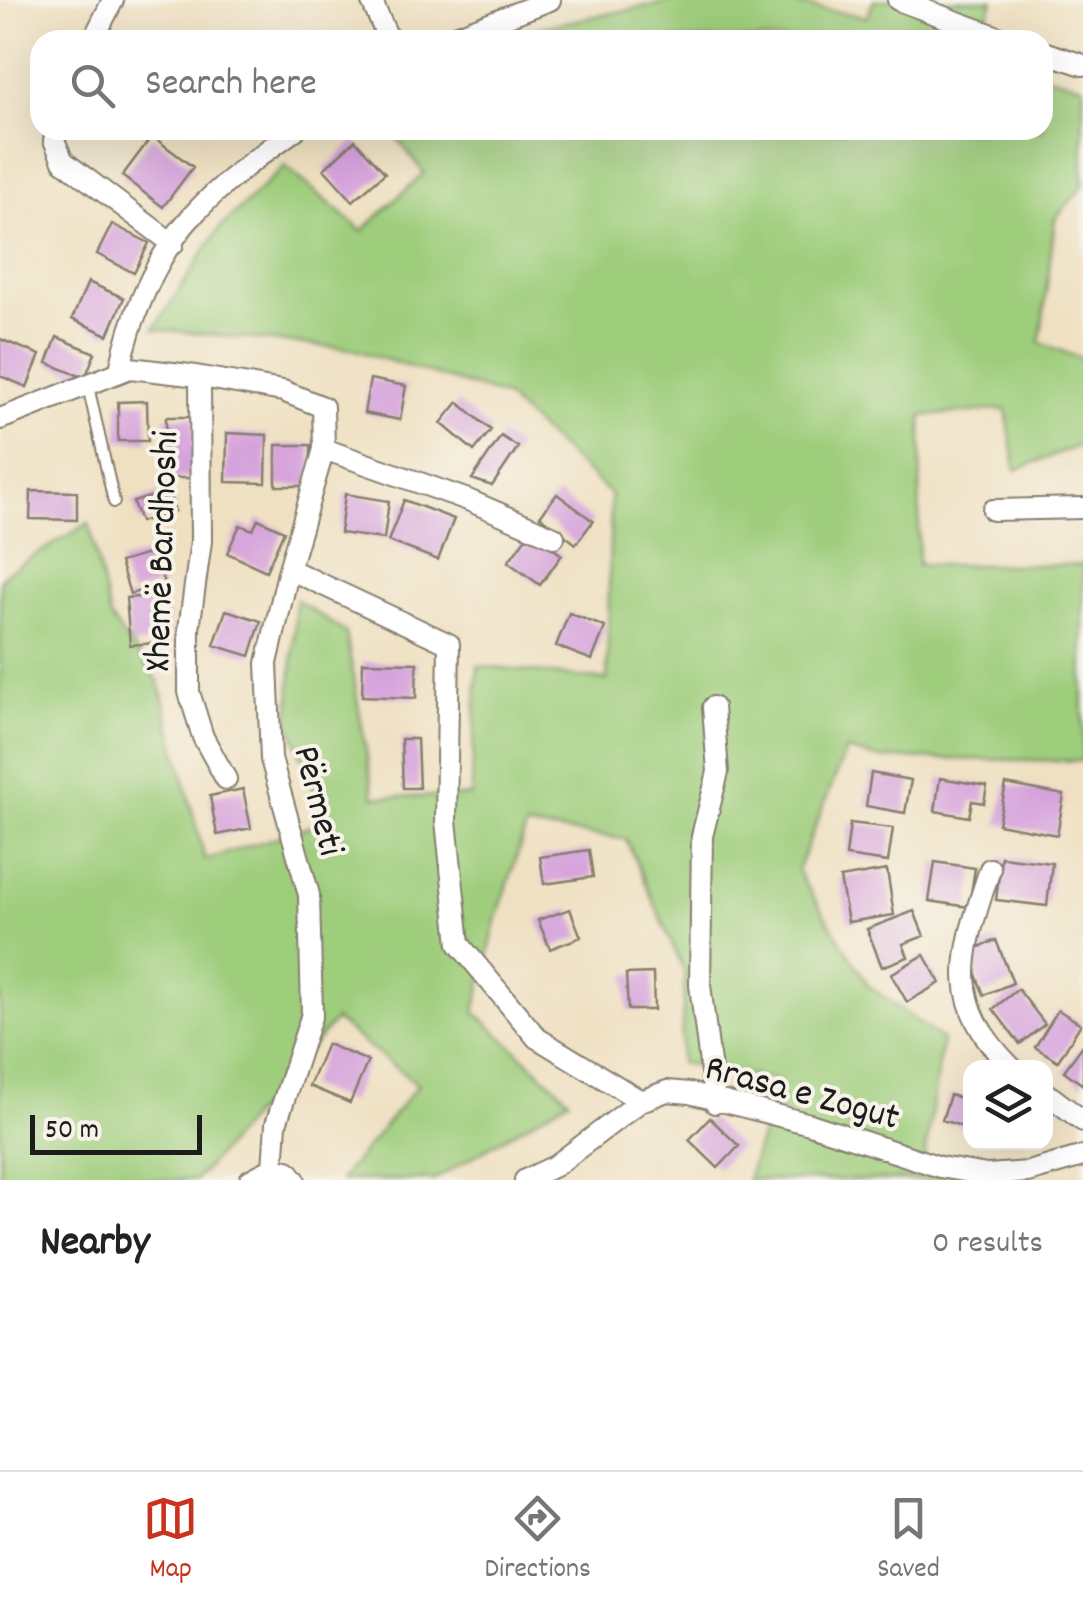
<!DOCTYPE html>
<html lang="en">
<head>
<meta charset="utf-8">
<style>
	body { margin:0; font-family:Dekko,sans-serif; background:#f6f6f6; color:#222 }
	.controls { position:absolute; right:30px; bottom:30px; display:grid; overflow:hidden; border-radius:20px; box-shadow:0 10px 40px #0002 }
	.controls button { width:90px; height:90px; display:grid; place-items:center; padding:0; border:0; border-bottom:2px solid #e0e0e0; background:#fff; color:#222; font:50px sans-serif }
	.scale { position:absolute; left:30px; bottom:25px; width:172px; box-sizing:border-box; padding-left:10px; border:5px solid #1c1c1c; border-top:0; font-size:28px; line-height:35px; white-space:nowrap; color:#1c1c1c; -webkit-text-stroke:8px #f7f3e8; paint-order:stroke }
	.list { margin:0; padding:0; list-style:none }
	h2 { display:flex; justify-content:space-between; align-items:center; height:130px; margin:0; padding:0 40px; font-size:42px }
	h2 small { font-size:32px; font-weight:400; color:#767676 }
	.icon { flex:none; width:55px; height:55px; fill:none; stroke:currentColor; stroke-width:2; stroke-linecap:round; stroke-linejoin:round }
	.map { position:relative; flex:none; width:1083px; height:1180px; overflow:hidden }
	.search { position:absolute; background:#fff; box-shadow:0 10px 40px #0002; left:30px; right:30px; top:30px; height:110px; display:flex; align-items:center; gap:25px; box-sizing:border-box; padding:0 35px; border-radius:30px; color:#767676; font-size:38px }
	.sheet { height:290px; background:#fff }
	nav { display:flex; justify-content:space-around; align-items:center; box-sizing:border-box; height:140px; border-top:2px solid #e0e0e0; background:#fff; font-size:28px; color:#767676 }
	nav a { display:grid; justify-items:center; gap:5px }
	nav .on { color:#c8321e }
	.map>svg:first-child { display:block }
</style>
</head>
<body>
<div class="map">
<svg width="1083" height="1180" viewBox="0 0 1083 1180">
	<rect width="100%" height="100%" fill="#f7f3e8"/>
	<filter id="ink" filterUnits="userSpaceOnUse"><feTurbulence type="fractalNoise" baseFrequency=".01" numOctaves="2"/><feDisplacementMap in="SourceGraphic" scale="20" xChannelSelector="R" yChannelSelector="G"/><feConvolveMatrix kernelMatrix="1 2 1 2 8 2 1 2 1" color-interpolation-filters="sRGB"/></filter>
	<filter id="wash" filterUnits="userSpaceOnUse"><feTurbulence type="fractalNoise" baseFrequency=".0048" numOctaves="4" result="noise"/><feDisplacementMap in="SourceGraphic" scale="40" xChannelSelector="R" yChannelSelector="G"/><feGaussianBlur stdDeviation="2.25" result="paint"/><feColorMatrix in="noise" values="0 0 0 0 0 0 0 0 0 0 0 0 0 0 0 0 0 1.4 0 .05"/><feComposite in="paint" operator="in"/></filter>
	<g filter="url(#wash)">
		<rect width="100%" height="100%" fill="#efe0c1"/>
		<path fill="#9ecd7b" stroke="#5d744c" stroke-width="2.5" d="M679,0H771L867,17L874,0H993L980,40H507L526,30Z
			M1043,75L1083,85V186L1055,219L1040,343L1083,359V444L1016,470L1006,409L922,416L918,565H1083V761L878,758L846,750L797,871L869,986L942,1040L923,1170L1020,1180H747L779,1081L680,1063L685,973L626,839L526,827L496,921L475,1012L569,1099L434,1180H340L418,1085L335,1020L196,1180H0V581L6,573L89,523L110,618L159,682L205,860L325,822L289,721L296,600L346,633L374,797L471,796L478,666L607,680L611,495L504,396L352,349L154,329L219,229L285,166L362,231L424,173L391,130H1043Z"/>
		<g id="blocks">
			<path fill="#d6a2dc" d="M152,136L193,167L163,207L122,176Z
				M355,140L385,173L353,201L324,169Z
				M112,224L149,243L134,273L97,254Z
				M88,282L124,298L108,335L72,319Z
				M57,337L95,353L85,378L47,363Z
				M0,339L40,355L27,387L0,376Z
				M370,379L406,386L400,420L364,413Z
				M147,401L148,441H118V402Z
				M458,402L491,430L474,451L441,423Z
				M166,417H194V478H166Z
				M227,433L267,435L266,483L226,482Z
				M501,436L518,447L492,486L472,479Z
				M276,445H311V486H276Z
				M31,491L77,492V520L30,519Z
				M168,491L175,511L140,522L133,502Z
				M345,494L389,501L384,539L340,533Z
				M557,494L593,521L576,544L540,516Z
				M404,500L454,519L438,560L388,541Z
				M258,519L284,531L266,571L227,553L240,525L253,530Z
				M530,532L562,555L540,585L508,562Z
				M155,552L164,584L130,594L120,562Z
				M162,595L163,609H167L170,642L130,645L126,598Z
				M226,610L261,621L250,656L214,645Z
				M569,613L605,627L592,660L556,646Z
				M363,662L417,663L416,698L362,696Z
				M401,739H417L419,788H403Z
				M871,773L911,780L905,813L866,806Z
				M940,778L987,786L984,803L972,801L969,817L935,811Z
				M1006,784L1064,795L1057,835L998,824Z
				M243,789L251,828L217,835L210,796Z
				M850,823L893,828L888,862L846,856Z
				M589,850L593,877L544,884L540,857Z
				M1001,857L1052,863L1047,906L996,900Z
				M935,862L975,868L969,907L929,901Z
				M887,870L894,915L848,922L840,878Z
				M570,909L581,937L550,949L538,920Z
				M914,911L924,936L903,944L908,957L882,967L867,929Z
				M996,940L1013,983L984,995L967,952Z
				M924,955L940,983L907,1002L891,974Z
				M653,973L654,1010H628L626,974Z
				M1018,989L1045,1024L1020,1044L993,1009Z
				M1058,1010L1081,1024L1058,1061L1035,1047Z
				M327,1044L368,1061L350,1103L309,1086Z
				M1083,1045V1085L1064,1071Z
				M950,1095L970,1101V1129L942,1120Z
				M710,1118L739,1146L718,1168L689,1140Z"/>
		</g>
	</g>
	<g filter="url(#ink)">
		<use href="#blocks" fill-opacity="0" stroke="#867e6e" stroke-width="2.5"/>
		<g fill="none" stroke-linecap="round" stroke-linejoin="round">
			<defs>
				<path id="lane" d="M88,386L114,502"/>
				<path id="street" d="M371,0L389,40
					M898,0L1006,40
					M93,40L113,0
					M445,40L550,0
					M1043,52L1083,65
					M57,130L54,140L63,161L173,244
					M120,370C129,320 157,254 192,216C222,183 259,156 295,130
					M200,377L201,541L189,629V692L203,737L226,779
					M0,419L130,368L190,375L283,391L323,407L324,449L289,569L267,663L271,759L309,895L312,1014L276,1124L273,1168
					M324,449L468,500L554,537
					M993,510L1083,508
					M289,569L449,644L446,821L459,944L537,1038L641,1101
					M713,707L718,772L702,836L700,985L715,1103
					M990,869C964,950 942,999 1012,1068
					M1046,1093L1083,1121
					M250,1180L273,1168L288,1171L295,1180
					M525,1180L555,1166L641,1101L667,1091L690,1093L810,1124L940,1167L987,1175L1028,1172L1083,1156"/>
			</defs>
			<use href="#lane" stroke="#867e6e" stroke-width="14"/>
			<use href="#street" stroke="#867e6e" stroke-width="24"/>
			<use href="#lane" stroke="#fff" stroke-width="10"/>
			<use href="#street" stroke="#fff" stroke-width="20"/>
		</g>
	</g>
	<g text-anchor="middle" stroke-width="8" stroke-linejoin="round" paint-order="stroke">
		<g font-size="38" fill="#1c1c1c" stroke="#f7f3e8">
			<text transform="translate(159 551) rotate(-88)" y="13">Xhemë Bardhoshi</text>
			<text transform="translate(321 800) rotate(76)" y="13">Përmeti</text>
			<text transform="translate(803 1090) rotate(15)" y="13">Rrasa e Zogut</text>
		</g>
	</g>
</svg>
<div class="controls">
<button><svg class="icon" aria-label="layers" viewBox="0 0 24 24"><path d="M12 4l9 5-9 5-9-5zM3 14l9 5 9-5"/></svg></button>
</div>
<div class="scale">50 m</div>
<div class="search"><svg class="icon" aria-label="search" viewBox="0 0 24 24"><circle cx="10" cy="10" r="6"/><path d="M15 15l6 6"/></svg>Search here</div>
</div>
<section class="sheet">
<h2>Nearby<small>0 results</small></h2>
<ul class="list">
</ul>
</section>
<nav>
<a class="on"><svg class="icon" aria-label="map" viewBox="0 0 24 24"><path d="M3 6l6-2 6 2 6-2v14l-6 2-6-2-6 2zM9 4v14M15 6v14"/></svg>Map</a>
<a><svg class="icon" aria-label="directions" viewBox="0 0 24 24"><path d="M12 3l9 9-9 9-9-9zM9 14v-3h6M13 9l2 2-2 2"/></svg>Directions</a>
<a><svg class="icon" aria-label="saved" viewBox="0 0 24 24"><path d="M7 4h10v16l-5-4-5 4z"/></svg>Saved</a>
</nav>
</body>
</html>
